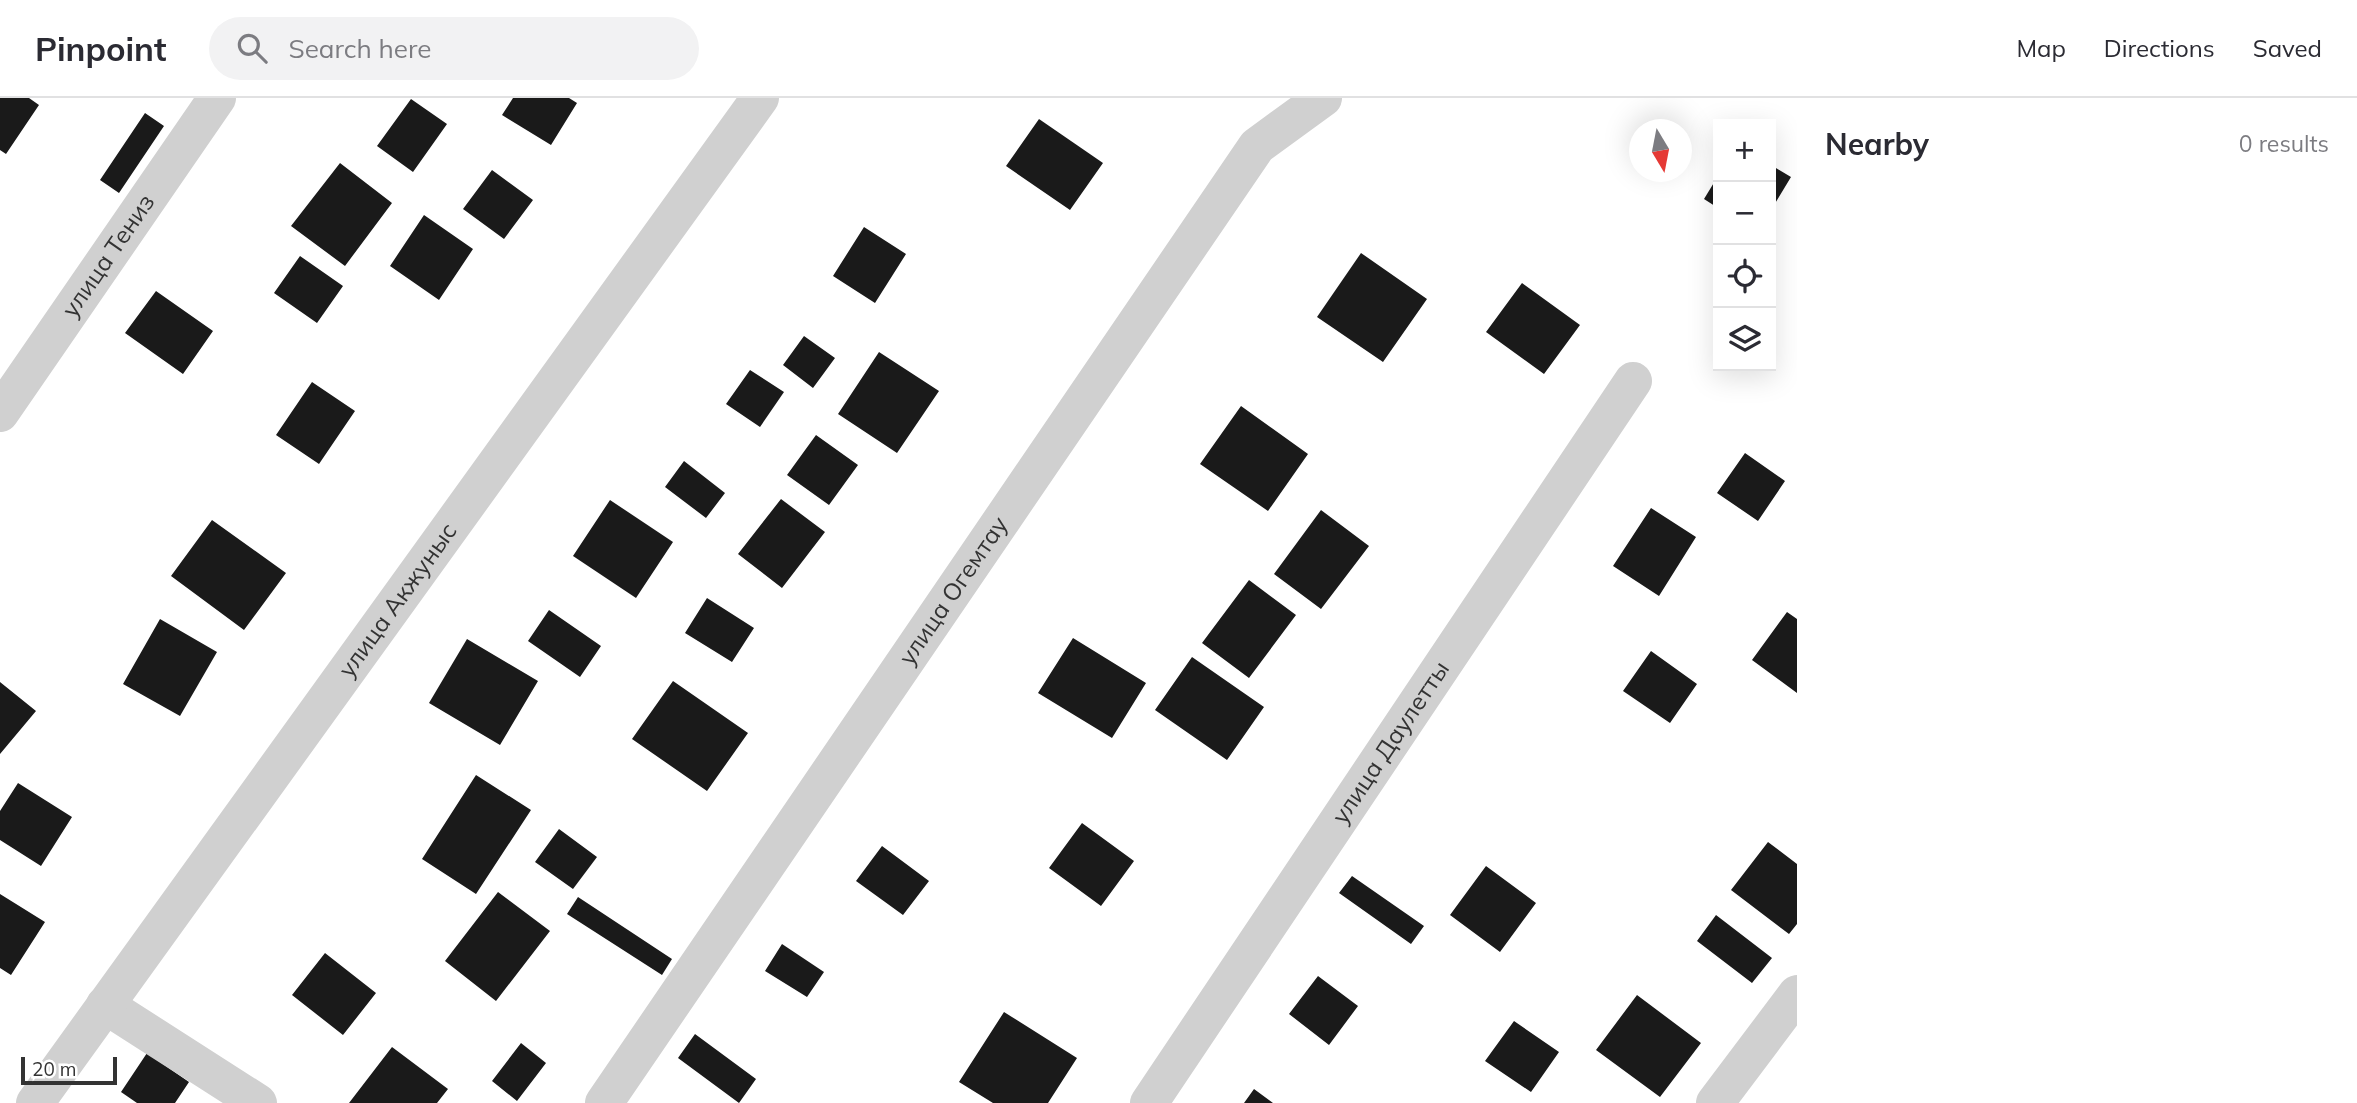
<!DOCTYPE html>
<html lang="en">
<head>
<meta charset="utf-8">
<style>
	body { margin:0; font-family:Mulish,sans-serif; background:#f2f2f3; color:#2b2b33 }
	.controls { position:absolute; right:21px; top:21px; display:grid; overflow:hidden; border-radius:0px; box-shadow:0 7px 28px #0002 }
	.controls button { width:63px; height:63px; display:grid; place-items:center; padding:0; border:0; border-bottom:2px solid #e1e1e2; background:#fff; color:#2b2b33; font:35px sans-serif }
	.compass { position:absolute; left:1629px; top:21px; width:63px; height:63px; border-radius:50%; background:#fff; box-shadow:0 7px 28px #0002; rotate:170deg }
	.scale { position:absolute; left:21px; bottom:18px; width:96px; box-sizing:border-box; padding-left:7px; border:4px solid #333; border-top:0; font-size:19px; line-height:24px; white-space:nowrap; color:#333; -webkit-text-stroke:5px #fff; paint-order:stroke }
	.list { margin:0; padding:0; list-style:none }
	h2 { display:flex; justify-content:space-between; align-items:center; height:91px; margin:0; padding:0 28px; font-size:30px }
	h2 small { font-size:23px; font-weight:400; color:#7c7c81 }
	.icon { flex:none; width:38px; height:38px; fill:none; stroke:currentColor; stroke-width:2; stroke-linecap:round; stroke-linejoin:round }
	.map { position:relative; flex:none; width:1797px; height:1005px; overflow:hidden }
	header { display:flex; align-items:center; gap:42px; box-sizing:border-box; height:98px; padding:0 35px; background:#fff; border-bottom:2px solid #e1e1e2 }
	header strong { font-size:33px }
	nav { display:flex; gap:38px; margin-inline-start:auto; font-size:24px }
	.search { width:490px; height:63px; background:#f2f2f3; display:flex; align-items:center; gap:18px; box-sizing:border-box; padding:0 24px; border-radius:38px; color:#7c7c81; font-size:26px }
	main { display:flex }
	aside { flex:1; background:#fff }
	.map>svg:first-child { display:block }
</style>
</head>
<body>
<header>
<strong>Pinpoint</strong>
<div class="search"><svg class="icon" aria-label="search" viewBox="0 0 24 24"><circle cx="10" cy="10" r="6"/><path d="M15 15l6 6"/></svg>Search here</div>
<nav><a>Map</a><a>Directions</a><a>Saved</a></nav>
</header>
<main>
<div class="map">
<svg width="1797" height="1005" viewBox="0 0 1797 1005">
	<rect width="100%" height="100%" fill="#fff"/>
	<path fill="#1a1a1a" d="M0,0H29L39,7L6,56L0,52Z
		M513,0H569L577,5L551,47L502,17Z
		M411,1L447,26L413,74L377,48Z
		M145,15L164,28L119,95L100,82Z
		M1039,21L1103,65L1070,112L1006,68Z
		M340,65L392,105L345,168L291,128Z
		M1771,67L1791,79L1771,112Z
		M492,72L533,102L504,141L463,111Z
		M1718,78V110L1704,101Z
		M424,117L473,151L439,202L390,168Z
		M864,129L906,156L875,205L833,178Z
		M1361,155L1427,201L1383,264L1317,219Z
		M300,158L343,188L317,225L274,195Z
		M1522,185L1580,227L1544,276L1486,234Z
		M156,193L213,233L183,276L125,235Z
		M804,238L835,260L813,290L783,267Z
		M879,254L939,293L897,355L838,316Z
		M750,272L784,294L760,329L726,306Z
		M312,284L355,313L319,366L276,337Z
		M1241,308L1308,356L1268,413L1200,366Z
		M816,337L858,367L829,407L787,377Z
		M1745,355L1785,383L1758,423L1717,395Z
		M684,363L725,395L706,420L665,389Z
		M781,401L825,434L782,490L738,456Z
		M610,402L673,444L636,500L573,458Z
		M1651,410L1696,439L1659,498L1613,468Z
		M1321,412L1369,448L1321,511L1274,476Z
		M212,422L286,475L244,532L171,478Z
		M1249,482L1296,517L1249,580L1202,545Z
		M707,500L754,530L732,564L685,535Z
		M549,512L601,548L580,579L528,543Z
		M1787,514L1797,521V595L1752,562Z
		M160,521L217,554L180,618L123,586Z
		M1073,540L1146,585L1112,640L1038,595Z
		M467,541L538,583L500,647L429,605Z
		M1651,553L1697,586L1670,625L1623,593Z
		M1192,559L1264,609L1227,662L1155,612Z
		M673,583L748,635L707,693L632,641Z
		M0,584L36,613L0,656Z
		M476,677L531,712L476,796L422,761Z
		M18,685L72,719L41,768L0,742V713Z
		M1082,725L1134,763L1101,808L1049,770Z
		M559,731L597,759L573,791L535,764Z
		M1768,744L1797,766V826L1789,836L1731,792Z
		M882,748L929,783L903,817L856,783Z
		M1486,768L1536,805L1500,854L1450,817Z
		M1352,778L1424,828L1411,846L1339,795Z
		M498,794L550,833L496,903L445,863Z
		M0,796L45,824L11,877L0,870Z
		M578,799L672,861L662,877L567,816Z
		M1716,817L1772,860L1752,885L1697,843Z
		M782,846L824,874L807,899L765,873Z
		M325,855L376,895L343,937L292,897Z
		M1318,878L1358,908L1329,947L1289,916Z
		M1637,897L1701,945L1660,999L1596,952Z
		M1004,914L1077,960L1048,1005H993L959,984Z
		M1514,923L1559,954L1531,994L1485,963Z
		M695,936L756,981L739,1005L678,960Z
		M521,945L546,965L517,1003L492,983Z
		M392,949L448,991L437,1005H349Z
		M147,955L189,984L175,1005H137L121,994Z
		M1254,991L1273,1005H1244Z"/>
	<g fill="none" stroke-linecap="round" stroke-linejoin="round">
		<g stroke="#d0d0d0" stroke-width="38">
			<path id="s1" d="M0,315L217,0"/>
			<path d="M105,907L258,1005"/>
			<path id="s2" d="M35,1005L760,0"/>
			<path id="s3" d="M604,1005L1257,48L1323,0"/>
			<path id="s4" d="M1149,1005L1633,283"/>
			<path d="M1715,1005L1797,896"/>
		</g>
	</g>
	<g text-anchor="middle" stroke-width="7" stroke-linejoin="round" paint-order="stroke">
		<g font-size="24" fill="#333" stroke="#fff">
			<text dy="8" stroke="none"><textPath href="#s1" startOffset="191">улица Тениз</textPath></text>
			<text dy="8" stroke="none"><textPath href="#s3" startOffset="620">улица Огемтау</textPath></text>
			<text dy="8" stroke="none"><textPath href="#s2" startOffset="620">улица Акжуныс</textPath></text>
			<text dy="8" stroke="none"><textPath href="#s4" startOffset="434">улица Даулетты</textPath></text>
		</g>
	</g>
</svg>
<div class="controls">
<button>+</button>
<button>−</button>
<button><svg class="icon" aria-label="locate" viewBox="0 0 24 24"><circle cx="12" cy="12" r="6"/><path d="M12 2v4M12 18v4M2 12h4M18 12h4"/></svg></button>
<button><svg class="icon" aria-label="layers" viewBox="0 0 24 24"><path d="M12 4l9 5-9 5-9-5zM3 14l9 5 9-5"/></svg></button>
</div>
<svg class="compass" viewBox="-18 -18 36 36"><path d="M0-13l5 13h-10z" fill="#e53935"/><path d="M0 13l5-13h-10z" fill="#7c7c81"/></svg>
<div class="scale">20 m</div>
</div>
<aside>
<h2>Nearby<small>0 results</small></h2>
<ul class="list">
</ul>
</aside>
</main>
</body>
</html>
